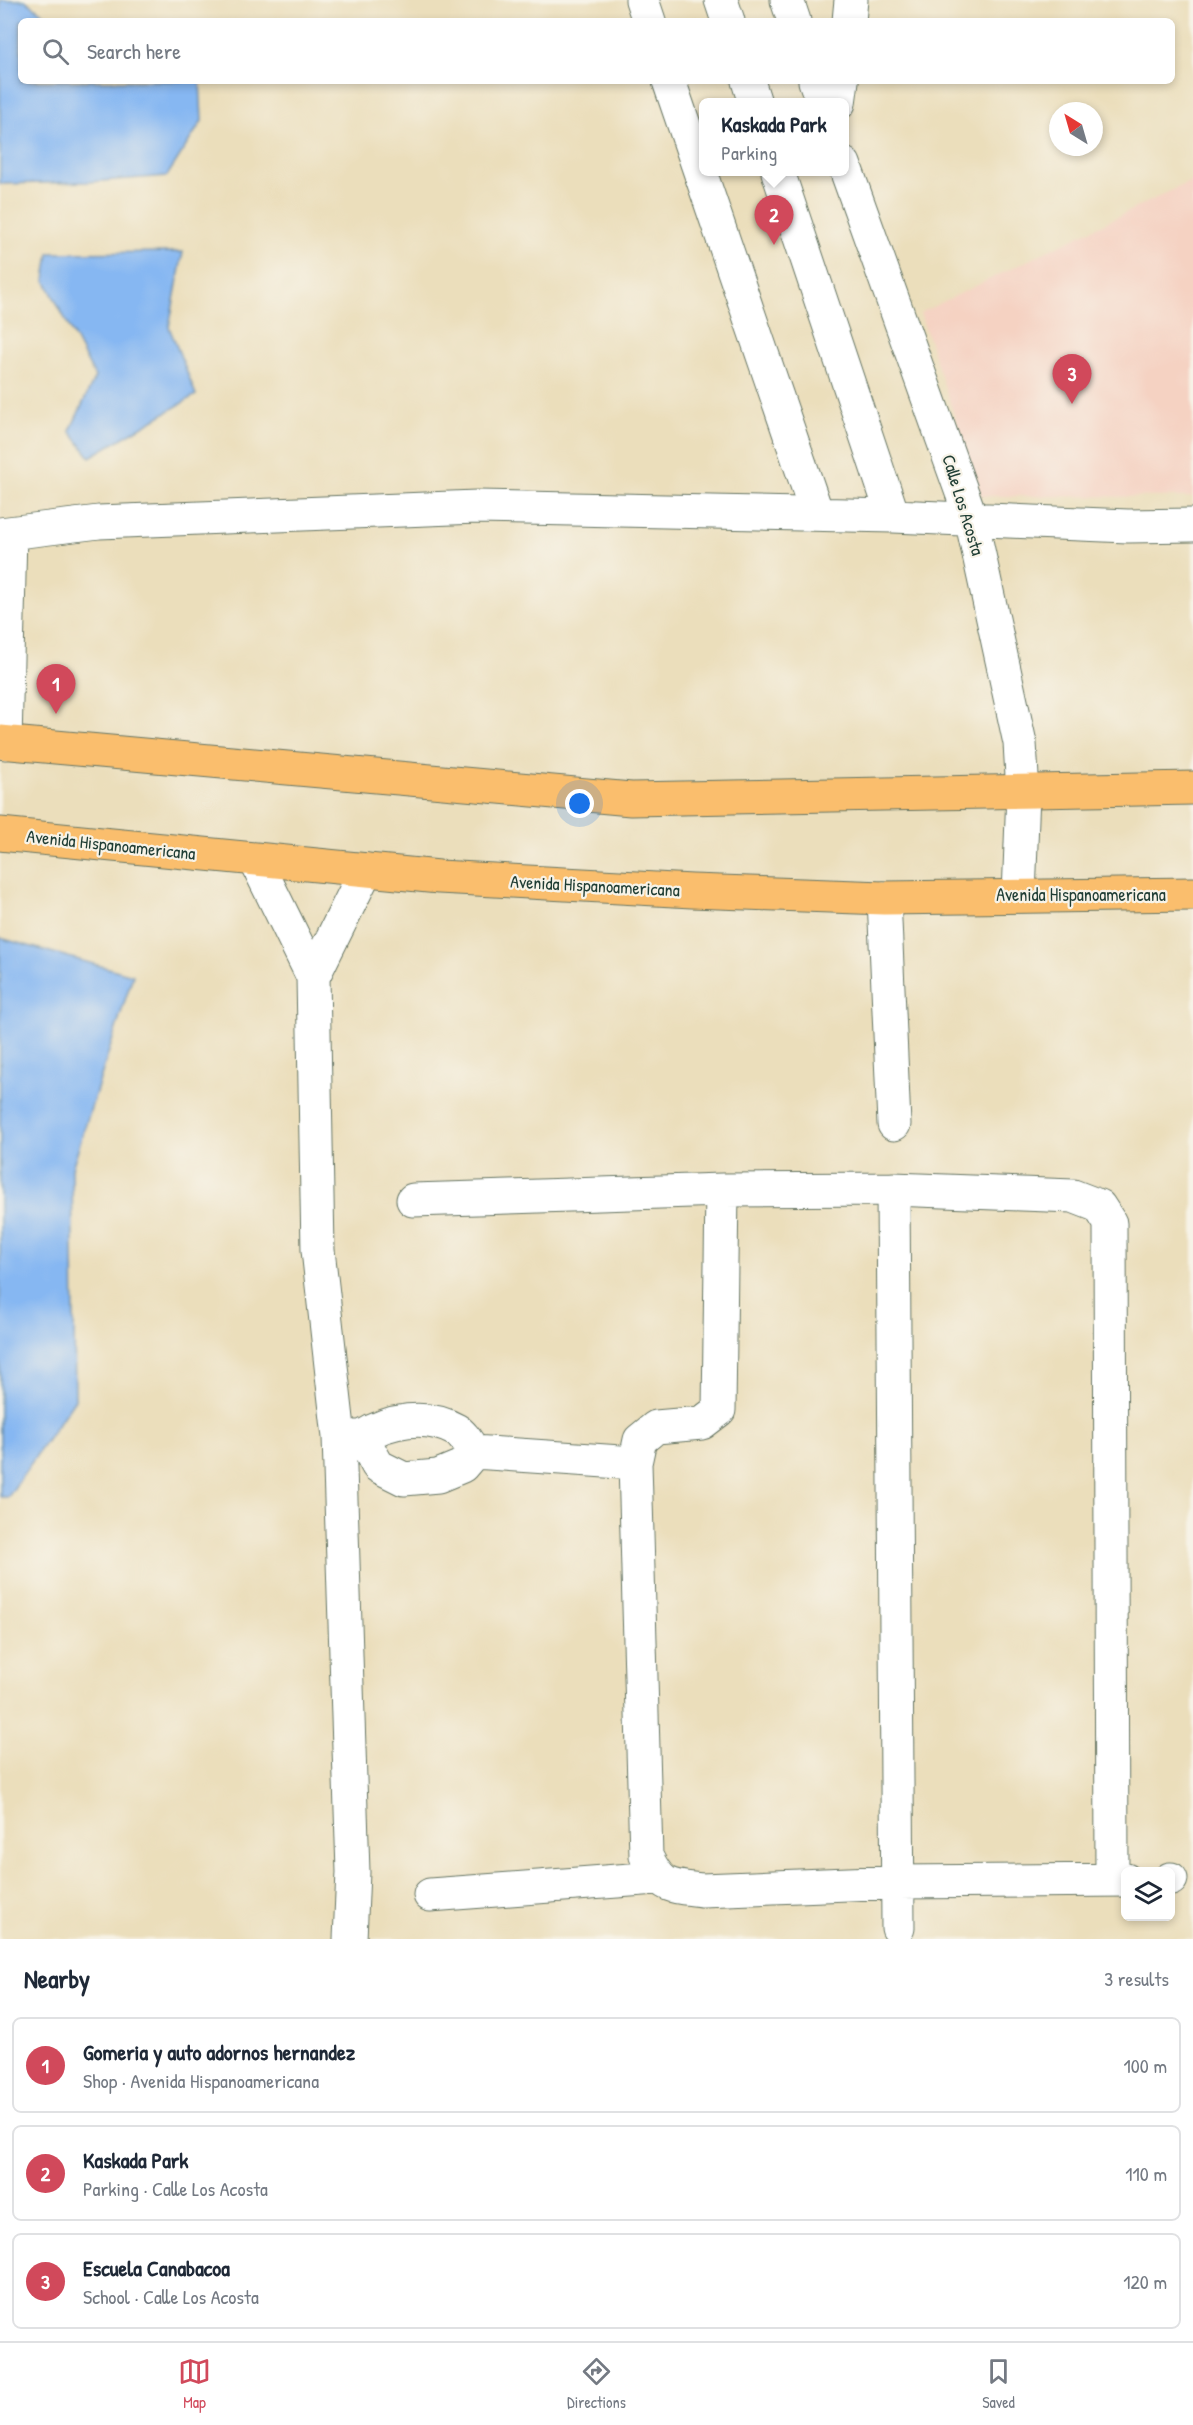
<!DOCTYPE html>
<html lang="en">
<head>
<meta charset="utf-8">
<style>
	body { margin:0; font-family:"Patrick Hand",sans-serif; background:#f6f6f7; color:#1f2937 }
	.controls { position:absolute; right:18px; bottom:18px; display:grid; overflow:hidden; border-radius:9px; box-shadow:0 3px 9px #0003 }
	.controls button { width:54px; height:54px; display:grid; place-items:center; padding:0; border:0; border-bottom:2px solid #e0e1e3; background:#fff; color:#1f2937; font:30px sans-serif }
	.compass { position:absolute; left:1049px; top:102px; width:54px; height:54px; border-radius:50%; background:#fff; box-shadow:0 3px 9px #0003; rotate:323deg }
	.you { position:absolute; left:580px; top:804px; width:21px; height:21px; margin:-15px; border:4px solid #fff; border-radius:50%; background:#1a73e8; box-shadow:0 0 0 9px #1a73e833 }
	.badge { display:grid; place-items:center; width:39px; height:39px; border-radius:50%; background:#d1495b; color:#fff; font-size:20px; font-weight:700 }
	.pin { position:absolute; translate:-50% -50px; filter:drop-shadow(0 2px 3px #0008) }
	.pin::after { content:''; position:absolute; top:32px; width:21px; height:18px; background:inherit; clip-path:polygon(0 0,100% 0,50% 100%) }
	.popup { position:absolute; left:699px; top:98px; width:150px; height:78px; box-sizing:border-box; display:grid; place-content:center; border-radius:9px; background:#fff; filter:drop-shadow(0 2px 4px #0005); font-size:20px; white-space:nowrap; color:#747a83 }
	.popup b { font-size:22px; color:#1f2937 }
	.popup::after { content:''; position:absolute; left:50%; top:100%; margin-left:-12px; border:12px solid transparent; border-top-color:#fff }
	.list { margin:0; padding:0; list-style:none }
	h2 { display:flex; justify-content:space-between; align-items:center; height:78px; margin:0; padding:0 24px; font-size:26px }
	h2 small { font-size:20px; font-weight:400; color:#747a83 }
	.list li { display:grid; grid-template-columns:39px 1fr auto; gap:18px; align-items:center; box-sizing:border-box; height:96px; margin:0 12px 12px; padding:0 12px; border:2px solid #e0e1e3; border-radius:9px }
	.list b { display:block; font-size:22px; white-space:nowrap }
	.list p { margin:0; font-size:20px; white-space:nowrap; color:#747a83 }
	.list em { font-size:20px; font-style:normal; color:#747a83 }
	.icon { flex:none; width:33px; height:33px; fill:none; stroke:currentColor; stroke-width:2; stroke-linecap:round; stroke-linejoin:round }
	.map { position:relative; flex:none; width:1193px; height:1939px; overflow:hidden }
	.search { position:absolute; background:#fff; box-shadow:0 3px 9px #0003; left:18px; right:18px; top:18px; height:66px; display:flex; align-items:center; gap:15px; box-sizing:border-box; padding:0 21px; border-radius:9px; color:#747a83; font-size:22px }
	.sheet { height:402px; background:#fff }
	nav { display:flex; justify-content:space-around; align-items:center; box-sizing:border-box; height:84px; border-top:2px solid #e0e1e3; background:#fff; font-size:16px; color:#747a83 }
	nav a { display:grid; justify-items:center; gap:3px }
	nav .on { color:#d1495b }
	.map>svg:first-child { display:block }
</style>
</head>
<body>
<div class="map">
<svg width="1193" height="1939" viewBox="0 0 1193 1939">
	<rect width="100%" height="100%" fill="#f7f3e8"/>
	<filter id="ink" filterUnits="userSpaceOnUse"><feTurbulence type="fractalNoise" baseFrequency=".0167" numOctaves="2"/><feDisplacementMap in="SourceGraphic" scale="12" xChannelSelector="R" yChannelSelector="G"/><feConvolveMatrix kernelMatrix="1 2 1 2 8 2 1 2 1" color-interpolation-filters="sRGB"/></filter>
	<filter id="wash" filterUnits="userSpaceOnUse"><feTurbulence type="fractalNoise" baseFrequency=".008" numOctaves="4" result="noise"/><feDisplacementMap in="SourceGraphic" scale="24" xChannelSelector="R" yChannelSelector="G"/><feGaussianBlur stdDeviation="1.35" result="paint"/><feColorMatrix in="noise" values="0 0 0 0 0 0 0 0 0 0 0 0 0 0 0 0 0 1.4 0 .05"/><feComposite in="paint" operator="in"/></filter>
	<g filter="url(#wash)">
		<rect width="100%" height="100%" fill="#ebdebb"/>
		<path fill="#f5d2c2" d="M1193,180V497L981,496L920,313Z"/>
		<path fill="#86b7f2" stroke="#527a93" stroke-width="1.5" d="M0,0H25L53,21H21V81H200L202,121L167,176L89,182L0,184Z
			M183,252L169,327L196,395L90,457L70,431L95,377L45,280L49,253Z
			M0,938L133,975L72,1168L75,1399L8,1497H0Z"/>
	</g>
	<g filter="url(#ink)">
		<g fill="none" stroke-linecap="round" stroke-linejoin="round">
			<defs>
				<path id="minor" d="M642,0L649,21
					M721,0L728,21
					M787,0L794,21
					M849,21L851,0
					M669,81L817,514
					M748,81L755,103
					M815,81L823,103
					M839,103L842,81
					M844,164L971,518L1020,743L1023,793L1019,895
					M778,172L893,516
					M0,534L99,522L477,507L893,516L1128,526L1193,525
					M5,743L10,533
					M256,861L313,977L318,1250L339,1437L353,1872L350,1939
					M884,898L894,1124
					M313,977L366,870
					M893,1189L898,1928
					M722,1190L719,1410L702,1423L656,1427L640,1440L635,1463L646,1856C662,1888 668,1886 702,1890L898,1882L1126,1880
					M413,1200L722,1190L893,1189L1073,1196L1099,1206L1110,1223L1112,1880
					M339,1437H362L378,1466L404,1479L438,1476L462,1466L474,1452L635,1463
					M362,1437C389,1420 426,1413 456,1430C463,1434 469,1445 474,1452
					M1170,1879H1171
					M430,1895L657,1878"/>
				<path id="major" d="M0,742L631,799L1193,788
					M0,834L439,877L692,891L884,898L1193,894"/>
			</defs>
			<use href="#minor" stroke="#667563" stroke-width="35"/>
			<use href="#major" stroke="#667563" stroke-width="35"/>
			<use href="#minor" stroke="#fff" stroke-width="33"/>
			<use href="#major" stroke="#fabe6d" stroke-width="33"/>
		</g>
	</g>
	<g text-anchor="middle" stroke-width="4.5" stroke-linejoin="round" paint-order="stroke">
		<g font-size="18" fill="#1f3d34" stroke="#f7f3e8">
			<text transform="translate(963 505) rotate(73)" y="6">Calle Los Acosta</text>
			<text transform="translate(111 845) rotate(6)" y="6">Avenida Hispanoamericana</text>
			<text transform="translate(595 886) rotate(3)" y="6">Avenida Hispanoamericana</text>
			<text x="1081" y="901">Avenida Hispanoamericana</text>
		</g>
	</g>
</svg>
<div class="controls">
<button><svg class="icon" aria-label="layers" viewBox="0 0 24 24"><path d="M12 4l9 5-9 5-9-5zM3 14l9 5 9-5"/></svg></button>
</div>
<svg class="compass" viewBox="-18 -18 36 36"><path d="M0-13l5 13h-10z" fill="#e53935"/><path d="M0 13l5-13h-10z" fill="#747a83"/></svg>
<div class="you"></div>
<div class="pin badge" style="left:56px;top:714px">1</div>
<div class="pin badge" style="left:774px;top:245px">2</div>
<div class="popup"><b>Kaskada Park</b>Parking</div>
<div class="pin badge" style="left:1072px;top:404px">3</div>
<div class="search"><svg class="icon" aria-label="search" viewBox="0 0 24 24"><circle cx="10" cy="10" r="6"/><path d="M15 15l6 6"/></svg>Search here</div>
</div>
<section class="sheet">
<h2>Nearby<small>3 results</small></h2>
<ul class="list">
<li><span class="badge">1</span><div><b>Gomeria y auto adornos hernandez</b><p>Shop · Avenida Hispanoamericana</p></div><em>100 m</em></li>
<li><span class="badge">2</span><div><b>Kaskada Park</b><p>Parking · Calle Los Acosta</p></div><em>110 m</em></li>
<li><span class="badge">3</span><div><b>Escuela Canabacoa</b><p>School · Calle Los Acosta</p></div><em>120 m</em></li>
</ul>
</section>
<nav>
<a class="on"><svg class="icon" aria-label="map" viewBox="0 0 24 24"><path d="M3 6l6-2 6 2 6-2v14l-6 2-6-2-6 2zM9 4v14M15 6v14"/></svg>Map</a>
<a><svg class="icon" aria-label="directions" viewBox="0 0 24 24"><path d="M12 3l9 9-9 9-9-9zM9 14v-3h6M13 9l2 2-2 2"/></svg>Directions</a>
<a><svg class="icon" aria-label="saved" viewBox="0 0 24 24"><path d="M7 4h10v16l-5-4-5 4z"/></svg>Saved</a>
</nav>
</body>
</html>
